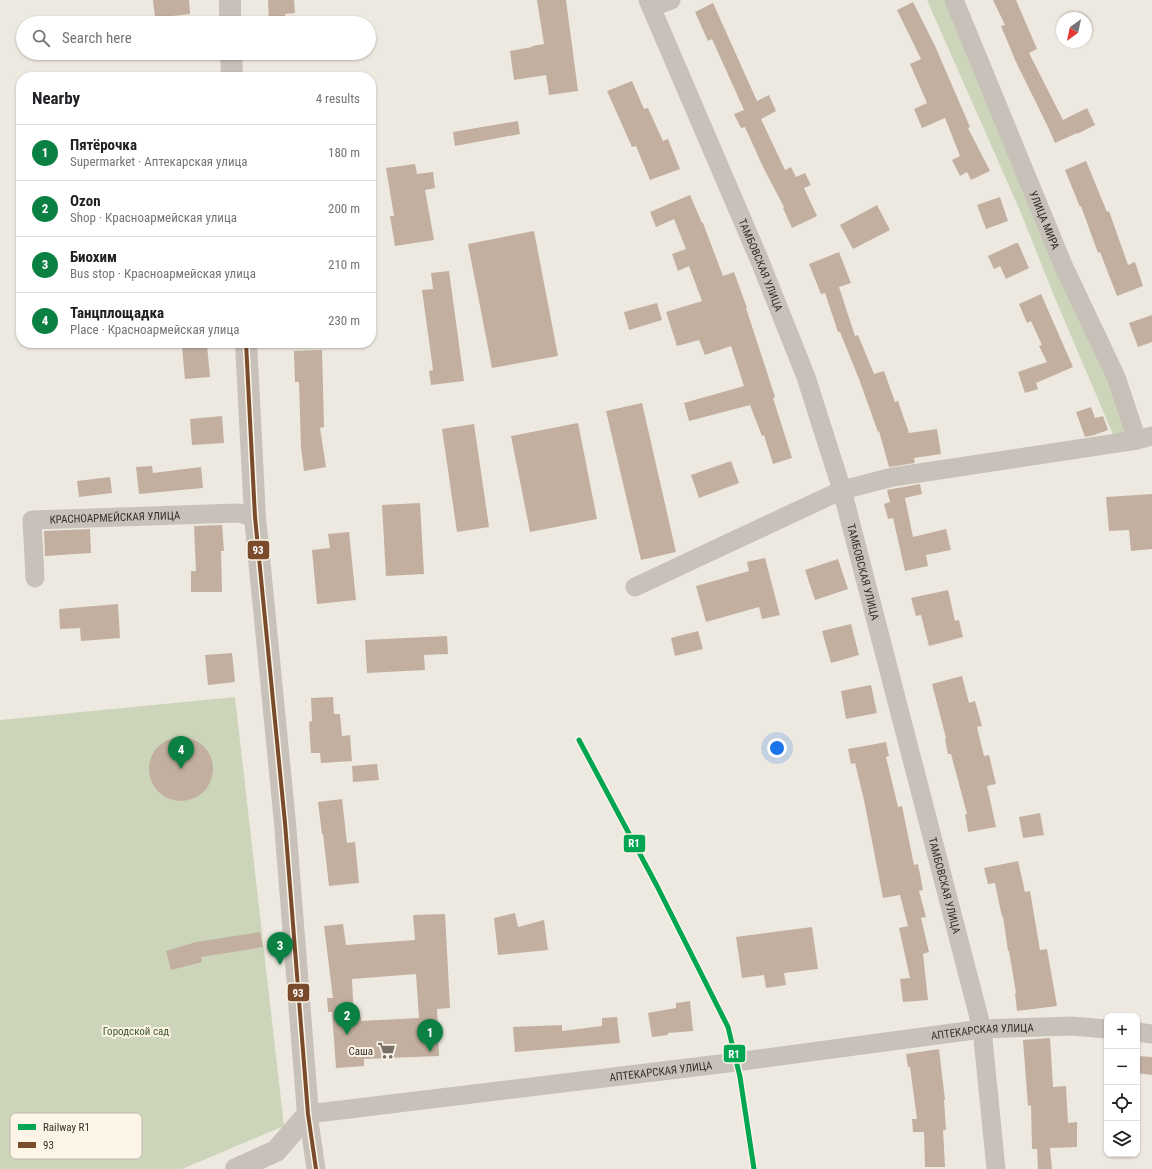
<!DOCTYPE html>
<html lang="en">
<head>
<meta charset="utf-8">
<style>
	body { margin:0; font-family:"Roboto Condensed",sans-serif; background:#f2f2f2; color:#202124 }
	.controls { position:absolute; right:12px; bottom:12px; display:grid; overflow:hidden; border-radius:8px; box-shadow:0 1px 3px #0004 }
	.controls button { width:36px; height:36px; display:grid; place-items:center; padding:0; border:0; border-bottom:1px solid #e0e0e0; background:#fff; color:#202124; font:20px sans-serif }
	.compass { position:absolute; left:1056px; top:12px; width:36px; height:36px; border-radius:50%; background:#fff; box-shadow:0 1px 3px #0004; rotate:213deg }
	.you { position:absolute; left:777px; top:748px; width:14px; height:14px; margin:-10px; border:3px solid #fff; border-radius:50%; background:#1a73e8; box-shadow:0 0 0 6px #1a73e833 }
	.badge { display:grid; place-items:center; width:26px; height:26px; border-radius:50%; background:#0b8043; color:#fff; font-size:13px; font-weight:700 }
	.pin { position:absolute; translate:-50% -33px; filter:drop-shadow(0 1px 2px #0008) }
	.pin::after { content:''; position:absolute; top:21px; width:14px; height:12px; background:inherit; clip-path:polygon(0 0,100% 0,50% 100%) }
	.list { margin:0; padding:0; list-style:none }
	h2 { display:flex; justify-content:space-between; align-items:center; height:52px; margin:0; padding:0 16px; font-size:17px }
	h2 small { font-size:13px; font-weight:400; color:#757577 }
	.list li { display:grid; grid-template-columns:26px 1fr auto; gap:12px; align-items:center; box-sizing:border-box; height:56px; padding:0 16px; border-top:1px solid #e0e0e0 }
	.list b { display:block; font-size:15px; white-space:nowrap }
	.list p { margin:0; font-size:13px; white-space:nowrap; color:#757577 }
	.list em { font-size:13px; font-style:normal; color:#757577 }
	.icon { flex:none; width:22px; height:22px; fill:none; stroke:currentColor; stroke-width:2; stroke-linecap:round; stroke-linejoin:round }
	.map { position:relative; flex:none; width:1152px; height:1169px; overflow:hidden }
	.search { position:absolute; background:#fff; box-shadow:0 1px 3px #0004; left:16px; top:16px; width:360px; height:44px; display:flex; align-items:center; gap:10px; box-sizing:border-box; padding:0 14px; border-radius:22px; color:#757577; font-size:15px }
	.panel { position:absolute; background:#fff; box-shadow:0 1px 3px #0004; left:16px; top:72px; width:360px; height:276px; border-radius:16px }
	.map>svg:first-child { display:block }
</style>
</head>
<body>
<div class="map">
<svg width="1152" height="1169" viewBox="0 0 1152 1169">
	<rect width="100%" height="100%" fill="#eee9e0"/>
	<path fill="#ccd5b9" d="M927,0H948L1127,417L1125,436L1115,439L1054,296L1021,213Z
		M235,697L284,1126L182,1169H0V720Z"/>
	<path fill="#c3afa0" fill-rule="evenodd" d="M153,0H189L190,14L155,18Z
		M268,0H294L295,13L285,14L286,23H269Z
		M537,0H566L578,91L549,95L546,75L514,80L510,51L532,47V46L544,44Z
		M993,0H1016L1037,49L1029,53L1063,120L1087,108L1095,125L1077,134V133L1055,143L1048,127L1016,62L1001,26L1005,25Z
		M913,2L935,46L970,127L968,128L990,171L971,180L967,172L960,176L952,160L960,156L945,118L922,128L914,109L927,103L910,64L921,59L897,10Z
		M713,3L757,101L769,95L776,111L761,119L785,170L791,167L796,177L805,173L811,185L804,188L817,216L792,228L783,208L784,207L763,167L745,127L741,128L734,114L744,110L712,39L708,41L695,12Z
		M632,81L644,109L648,108L663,141L668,139L680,169L650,180L636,146L632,147L607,91Z
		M518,121L520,134L455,146L453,132Z
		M1086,161L1107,212L1109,211L1128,265L1135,262L1143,286L1117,296L1100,252L1098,253L1081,206L1080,207L1065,170Z
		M415,164L417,174L433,172L435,188L425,190L434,240L395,246L390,216H394L386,168Z
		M690,195L702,223H703L723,276L734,272L747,308H746L775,397L773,398L792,458L773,464L764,435L762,436L750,405L689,421L684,403L744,386L731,346L705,355L699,340L677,346L666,312L702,301L689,266L678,271L672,254L686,249L674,219L656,227L650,212Z
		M1000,197L1008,221L986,229L977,205Z
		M877,205L890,230L853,249L840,225Z
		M534,231L558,356L492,368L468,244Z
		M1016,243H1018L1029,268L1006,279L1000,266L994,269L988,256Z
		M839,252L851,283L839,287L855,336L858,335L874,374L884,371L895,402L898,401L909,433L937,429L941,454L914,458L915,463L889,467L879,431L878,432L859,379L840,332H838L825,293L821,294L809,264Z
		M449,271L464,381L431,385L429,371L433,370L422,290L433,289L431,273Z
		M1041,294L1073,367L1036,383L1038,389L1025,393L1018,372L1047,362L1039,346L1042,345L1031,321L1027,323L1019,304Z
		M657,303L662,320L629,330L624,312Z
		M1152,315V342L1138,347L1129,323Z
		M207,345L210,377L185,379L182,347Z
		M322,350L324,427L320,428L326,467L304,471L301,448L299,382H295L294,351Z
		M642,403L676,552L641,560L606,411Z
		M1091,407L1095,418L1103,416L1108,430L1094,435L1085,437L1076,412Z
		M222,416L224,443L192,445L190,419Z
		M578,423L597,519L530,532L511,436Z
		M474,424L489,527L457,532L442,429Z
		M731,461L739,483L699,498L691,475Z
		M152,466L153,473L201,467L203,488L139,494L136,467Z
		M110,477L112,493L79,497L77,481Z
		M920,484L922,494L905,498L913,537L946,529L951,550L926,555L928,566L905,571L893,518L888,519L884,504L890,502L887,490Z
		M1152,494V549L1131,551L1129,530L1109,531L1106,497Z
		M420,503L424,574L386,576L382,505Z
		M222,525L224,551H221L222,592H191V571H196L194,526Z
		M90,529L91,553L45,556L44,531Z
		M349,532L356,600L317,604L312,550L330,548L328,534Z
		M765,558L780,615L762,619L759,607L706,622L696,586L749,571L747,562Z
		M838,559L848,589L815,600L805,570Z
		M948,590L955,621L959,620L963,637L929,646L921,615L916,616L911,598Z
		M118,604L120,638L81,641L80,628L60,629L59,609Z
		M851,624L859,655L831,663L822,631Z
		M698,631L703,649L675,656L671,638Z
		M447,636L448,654L424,655L425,670L367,673L365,640Z
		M232,653L235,682L208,685L205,655Z
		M962,676L969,703L975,701L982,726L977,727L984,756L989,755L996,784L987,786L996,827L968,832L965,814H967L951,754H948L945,739L946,738L932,684Z
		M871,685L877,713L846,719L841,691Z
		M333,697L334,714H340L342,736L350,735L352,761L321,763L320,753H311L309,722L312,721L311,698Z
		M149 769a32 32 0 1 1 64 0a32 32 0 1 1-64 0Z
		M886,742L889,756L886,757L898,807L902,806L914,865L918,864L923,890L919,891L926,917L921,918L929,952L923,954L928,1000L903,1002L900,979L910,978L899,928L908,926L900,895L883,898L864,800L855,763L851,764L848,749Z
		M377,764L379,780L353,782L352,766Z
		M342,799L347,843L355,842L359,883L329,886L323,834H322L318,802Z
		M1040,813L1044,835L1023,838L1019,817Z
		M1018,861L1025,892L1030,891L1040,950L1047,949L1057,1006L1017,1011L1015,993H1016L1009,951H1008L1003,916L1002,917L995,883L988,884L984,868Z
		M515,913L518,927L544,920L548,950L498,955L494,918Z
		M445,914L450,1008L437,1009L439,1056L364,1059V1066L336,1068L332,1012H328L327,998H333L324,926L343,924L346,945L415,940L413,915ZM416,974L419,1018L361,1021V1017L354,1018L352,979Z
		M812,927L818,969L784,973L786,985L766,988L764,975L742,978L736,937Z
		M260,932L263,947L201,957L202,962L171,970L166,951L196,942Z
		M690,1001L693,1031L668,1033V1035L652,1037L648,1013L676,1008V1003Z
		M617,1017L620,1043L515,1052L513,1027L562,1025V1031L602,1026V1018Z
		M1050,1038L1053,1087L1066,1086L1068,1123L1077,1122V1147L1050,1148L1052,1169H1038L1037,1149H1032L1031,1105L1028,1106L1023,1040Z
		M939,1049L945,1100H944L946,1130H943L945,1167H925L924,1132H913L912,1119H917L910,1067H908L906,1054Z
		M1138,1056L1152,1057V1075L1137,1073Z"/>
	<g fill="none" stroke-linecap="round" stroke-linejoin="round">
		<g stroke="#c7c1b9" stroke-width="19">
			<path id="s1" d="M648,0L759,259L806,377L842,490L982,1029L996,1169"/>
			<path id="s2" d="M954,0L1063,265L1116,377L1137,440"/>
			<path d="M652,7L671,0"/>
			<path id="s3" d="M35,578L32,520L238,513L255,517"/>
			<path d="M635,587L842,490L893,477L1137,440L1152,436"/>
			<path d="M1137,1032L1152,1034"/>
			<path id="s4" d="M316,1169L308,1114L736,1062L982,1029L1072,1026L1107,1029"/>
		</g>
		<path stroke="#c7c1b9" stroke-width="22" d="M230,23V0
			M231,53L232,77
			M236,1169L276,1151L308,1114L285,823L255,517L246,343"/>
		<defs>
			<path id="bus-1" d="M246,343L255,517L285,823L308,1114L316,1169"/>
		</defs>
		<use href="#bus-1" stroke="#fbf4e7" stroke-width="7"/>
		<use href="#bus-1" stroke="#7a4b2a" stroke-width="4"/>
		<defs>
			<path id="rail-1" d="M579,740L657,886L728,1027L740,1077L754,1169"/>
		</defs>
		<use href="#rail-1" stroke="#fbf4e7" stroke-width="8"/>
		<use href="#rail-1" stroke="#00a651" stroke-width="5"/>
	</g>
	<defs>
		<symbol id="supermarket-bare" viewBox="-9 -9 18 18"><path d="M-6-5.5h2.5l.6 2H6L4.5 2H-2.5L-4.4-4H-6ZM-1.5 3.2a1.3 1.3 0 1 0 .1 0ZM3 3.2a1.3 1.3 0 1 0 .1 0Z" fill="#786f68" stroke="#fbf4e7" stroke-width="2.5" paint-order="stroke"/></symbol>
	</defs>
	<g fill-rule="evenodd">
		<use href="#supermarket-bare" x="374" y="1038" width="25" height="25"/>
	</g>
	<g text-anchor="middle" stroke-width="4" stroke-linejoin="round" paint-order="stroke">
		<g font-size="11" fill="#382e27" stroke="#fbf4e7">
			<text dy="4" stroke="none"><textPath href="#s2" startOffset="238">УЛИЦА МИРА</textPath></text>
			<text dy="4" stroke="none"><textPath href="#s1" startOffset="288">ТАМБОВСКАЯ УЛИЦА</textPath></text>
			<text dy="4" stroke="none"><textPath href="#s3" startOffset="141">КРАСНОАРМЕЙСКАЯ УЛИЦА</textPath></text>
			<text dy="4" stroke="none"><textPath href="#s1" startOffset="612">ТАМБОВСКАЯ УЛИЦА</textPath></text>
			<text dy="4" stroke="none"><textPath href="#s1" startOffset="936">ТАМБОВСКАЯ УЛИЦА</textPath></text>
			<text dy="4" stroke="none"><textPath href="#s4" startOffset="735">АПТЕКАРСКАЯ УЛИЦА</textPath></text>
			<text dy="4" stroke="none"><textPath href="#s4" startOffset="411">АПТЕКАРСКАЯ УЛИЦА</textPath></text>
		</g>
		<g font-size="11" fill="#425929" stroke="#fbf4e7">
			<text x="136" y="1035">Городской сад</text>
		</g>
		<g font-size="11" fill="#382e27" stroke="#fbf4e7" text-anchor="end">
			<text x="373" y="1055">Саша</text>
		</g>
	</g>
	<rect x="10" y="1113" width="132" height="46" rx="6" fill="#fbf4e7" stroke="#c0b9ad" stroke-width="1"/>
	<rect x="18" y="1124" width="18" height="6" fill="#00a651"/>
	<rect x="18" y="1142" width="18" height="6" fill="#7a4b2a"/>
	<g font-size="11" fill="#382e27">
		<text x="43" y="1131">Railway R1</text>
		<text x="43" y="1149">93</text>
	</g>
	<g stroke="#fbf4e7" stroke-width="1.5">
		<rect x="247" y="540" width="23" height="20" rx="4" fill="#7a4b2a"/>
		<rect x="623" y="834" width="23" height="19" rx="4" fill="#00a651"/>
		<rect x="287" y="983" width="23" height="19" rx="4" fill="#7a4b2a"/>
		<rect x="723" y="1044" width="23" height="19" rx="4" fill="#00a651"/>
	</g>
	<g font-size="11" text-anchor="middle" font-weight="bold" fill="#fff">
		<text x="258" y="554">93</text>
		<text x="634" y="847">R1</text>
		<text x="298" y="997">93</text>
		<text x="734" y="1058">R1</text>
	</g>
</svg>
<div class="controls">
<button>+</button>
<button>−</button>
<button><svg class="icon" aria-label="locate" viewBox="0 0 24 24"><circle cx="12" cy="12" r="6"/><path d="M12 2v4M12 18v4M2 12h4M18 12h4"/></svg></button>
<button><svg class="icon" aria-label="layers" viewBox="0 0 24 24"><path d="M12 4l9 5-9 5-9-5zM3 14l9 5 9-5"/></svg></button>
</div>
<svg class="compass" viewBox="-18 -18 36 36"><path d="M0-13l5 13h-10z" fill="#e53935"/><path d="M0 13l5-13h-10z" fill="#757577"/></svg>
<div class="you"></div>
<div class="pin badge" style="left:430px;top:1052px">1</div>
<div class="pin badge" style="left:347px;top:1035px">2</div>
<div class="pin badge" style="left:280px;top:965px">3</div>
<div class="pin badge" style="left:181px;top:769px">4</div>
<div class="search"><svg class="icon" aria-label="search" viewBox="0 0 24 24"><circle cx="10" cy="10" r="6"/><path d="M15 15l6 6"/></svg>Search here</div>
<section class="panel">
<h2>Nearby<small>4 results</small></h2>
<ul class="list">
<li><span class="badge">1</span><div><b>Пятёрочка</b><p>Supermarket · Аптекарская улица</p></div><em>180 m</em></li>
<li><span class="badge">2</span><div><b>Ozon</b><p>Shop · Красноармейская улица</p></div><em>200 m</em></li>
<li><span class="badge">3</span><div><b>Биохим</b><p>Bus stop · Красноармейская улица</p></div><em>210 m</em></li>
<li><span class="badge">4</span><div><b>Танцплощадка</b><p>Place · Красноармейская улица</p></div><em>230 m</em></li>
</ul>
</section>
</div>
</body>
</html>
